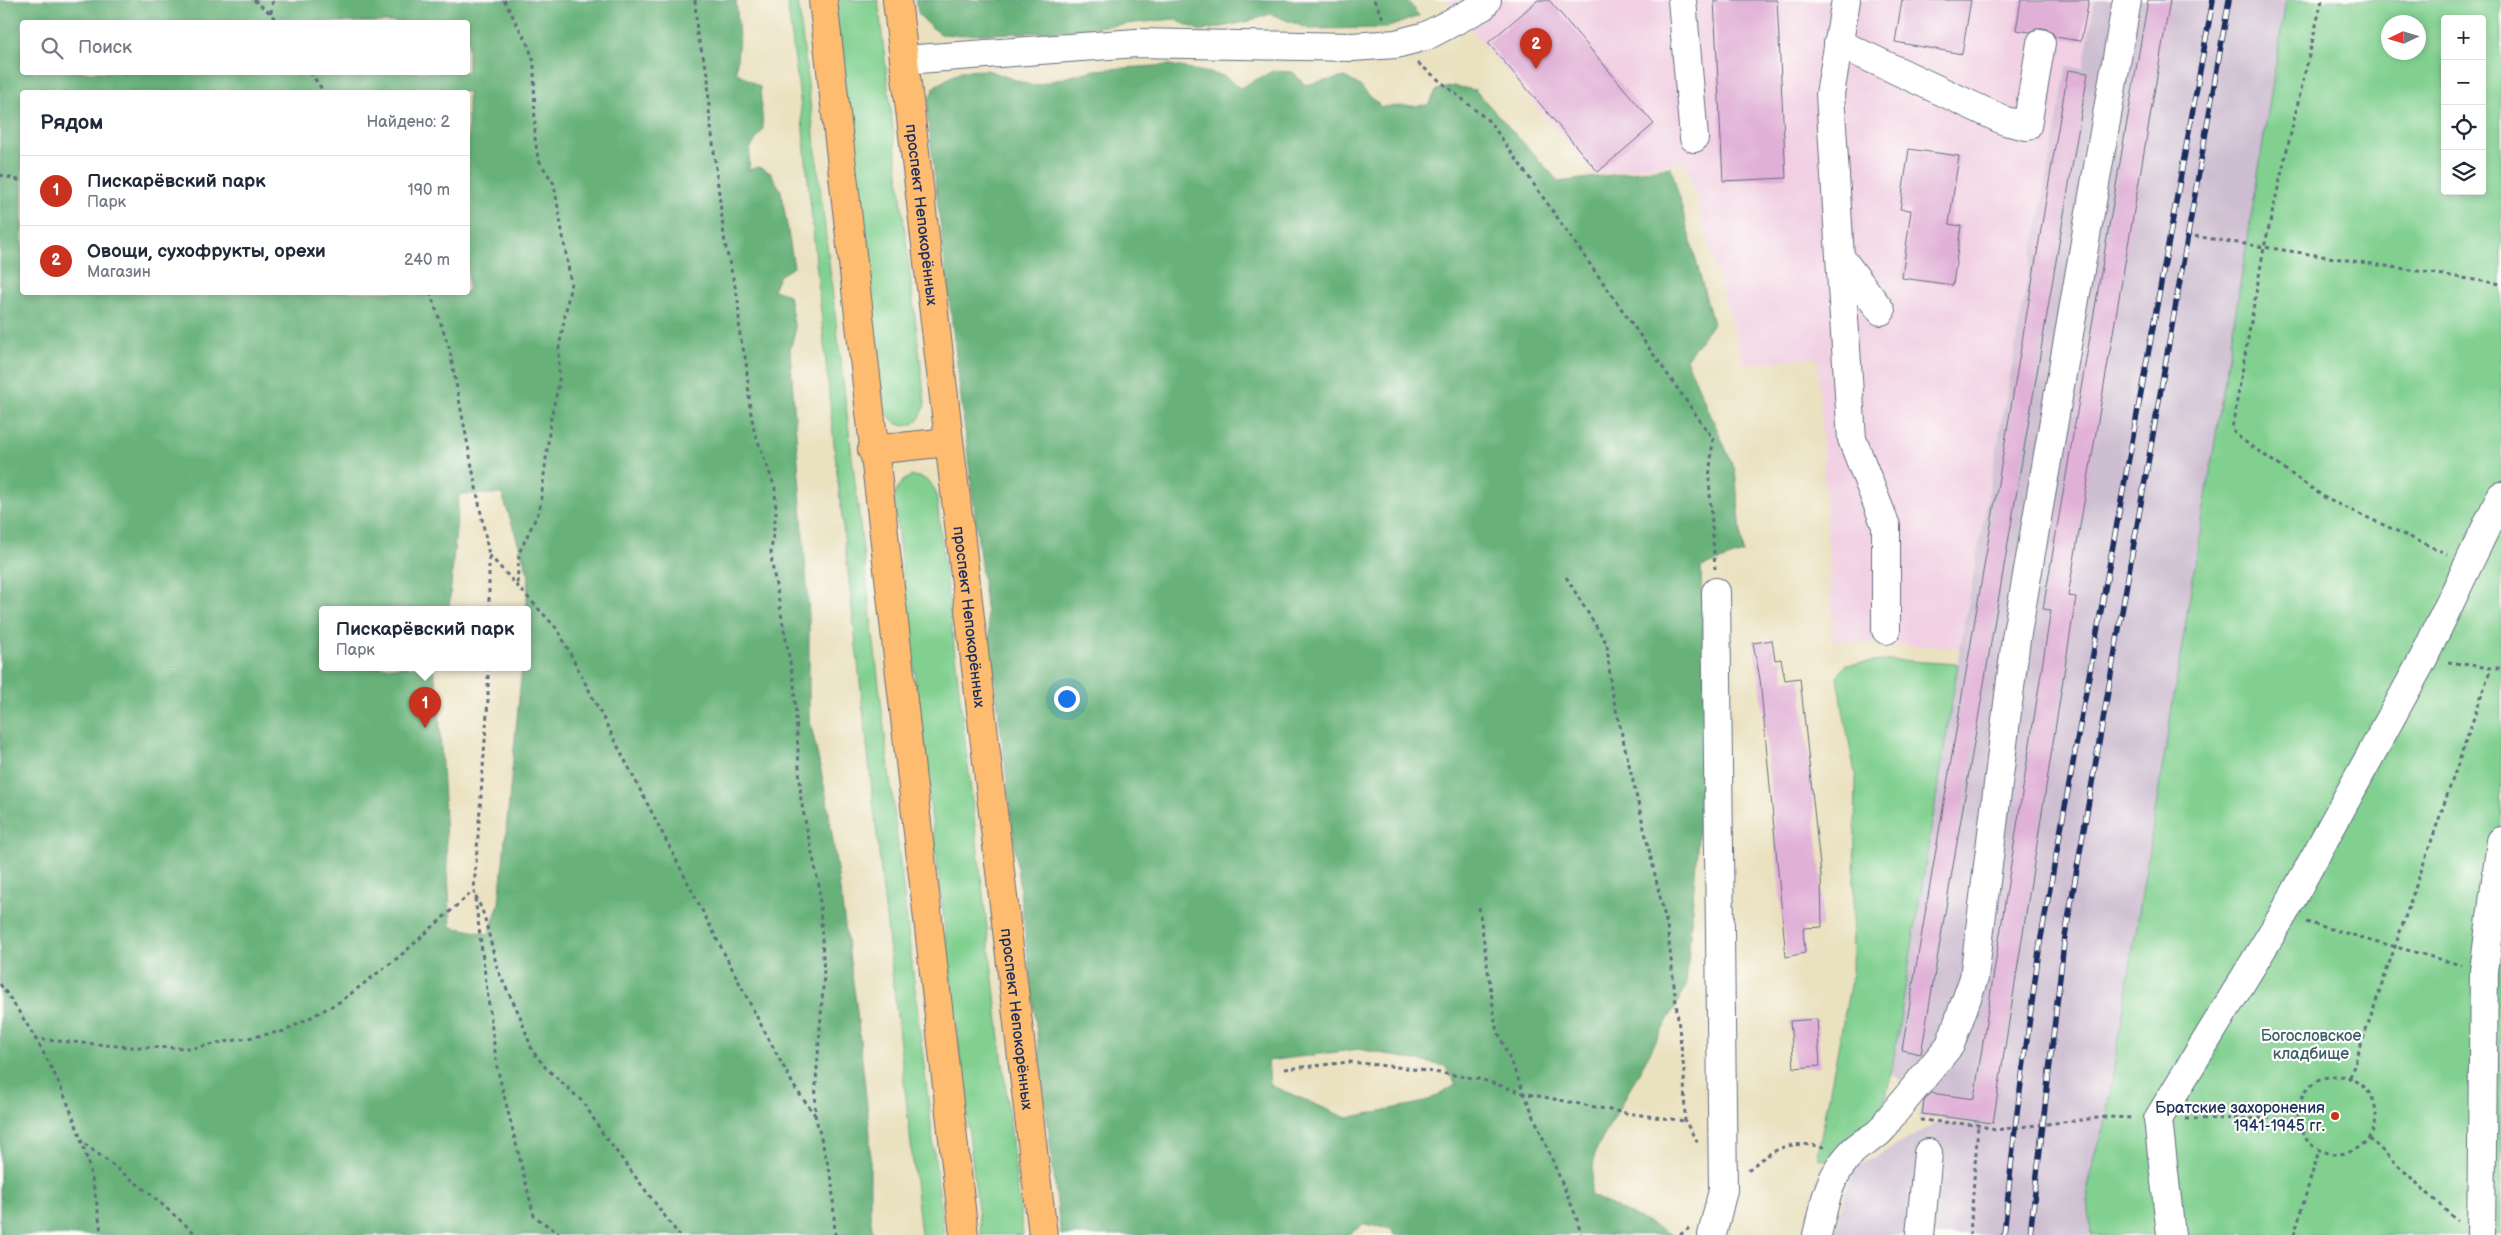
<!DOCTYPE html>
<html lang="ru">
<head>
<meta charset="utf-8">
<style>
	body { margin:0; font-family:"Balsamiq Sans",sans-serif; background:#f2f2f3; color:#1f2937 }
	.controls { position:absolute; right:15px; top:15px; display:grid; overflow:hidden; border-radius:5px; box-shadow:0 2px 8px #0003 }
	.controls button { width:45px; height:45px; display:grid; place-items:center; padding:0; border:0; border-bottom:1px solid #e0e1e3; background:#fff; color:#1f2937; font:25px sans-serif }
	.compass { position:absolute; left:2381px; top:15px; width:45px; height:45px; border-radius:50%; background:#fff; box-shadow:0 2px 8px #0003; rotate:266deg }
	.you { position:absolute; left:1066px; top:698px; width:18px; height:18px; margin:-12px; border:4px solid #fff; border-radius:50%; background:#1a73e8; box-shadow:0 0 0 8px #1a73e833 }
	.badge { display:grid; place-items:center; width:32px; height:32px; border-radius:50%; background:#c8321e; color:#fff; font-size:16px; font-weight:700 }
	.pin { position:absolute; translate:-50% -41px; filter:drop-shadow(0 1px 2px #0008) }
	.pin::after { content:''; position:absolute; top:26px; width:18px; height:15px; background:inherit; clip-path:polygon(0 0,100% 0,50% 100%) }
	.popup { position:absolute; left:319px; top:606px; width:212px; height:65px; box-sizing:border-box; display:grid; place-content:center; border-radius:5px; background:#fff; filter:drop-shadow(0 1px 4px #0005); font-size:16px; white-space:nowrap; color:#747a83 }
	.popup b { font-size:19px; color:#1f2937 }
	.popup::after { content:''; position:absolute; left:50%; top:100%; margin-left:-10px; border:10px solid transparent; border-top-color:#fff }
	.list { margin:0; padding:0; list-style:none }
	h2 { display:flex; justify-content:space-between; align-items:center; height:65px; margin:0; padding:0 20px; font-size:21px }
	h2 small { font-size:16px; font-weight:400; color:#747a83 }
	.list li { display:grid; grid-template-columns:32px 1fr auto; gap:15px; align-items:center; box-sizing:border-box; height:70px; padding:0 20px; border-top:1px solid #e0e1e3 }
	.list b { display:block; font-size:19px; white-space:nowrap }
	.list p { margin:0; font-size:16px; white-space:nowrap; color:#747a83 }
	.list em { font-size:16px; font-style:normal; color:#747a83 }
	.icon { flex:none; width:28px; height:28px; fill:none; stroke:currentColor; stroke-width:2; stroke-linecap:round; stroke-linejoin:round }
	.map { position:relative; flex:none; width:2501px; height:1235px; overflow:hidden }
	.search { position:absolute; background:#fff; box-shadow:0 2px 8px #0003; left:20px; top:20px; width:450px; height:55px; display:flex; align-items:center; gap:12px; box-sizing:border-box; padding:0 18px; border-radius:5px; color:#747a83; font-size:19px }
	.panel { position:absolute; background:#fff; box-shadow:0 2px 8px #0003; left:20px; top:90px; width:450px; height:205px; border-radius:5px }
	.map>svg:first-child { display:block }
</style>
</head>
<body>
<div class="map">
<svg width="2501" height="1235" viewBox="0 0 2501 1235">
	<rect width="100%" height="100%" fill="#fdfcf7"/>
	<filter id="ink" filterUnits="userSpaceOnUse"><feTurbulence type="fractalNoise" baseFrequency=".02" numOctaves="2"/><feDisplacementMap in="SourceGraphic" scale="10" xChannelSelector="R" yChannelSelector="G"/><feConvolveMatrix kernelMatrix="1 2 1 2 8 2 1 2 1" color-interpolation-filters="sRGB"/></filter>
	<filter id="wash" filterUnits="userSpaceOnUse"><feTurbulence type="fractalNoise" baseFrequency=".0096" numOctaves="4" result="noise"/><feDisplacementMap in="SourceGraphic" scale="20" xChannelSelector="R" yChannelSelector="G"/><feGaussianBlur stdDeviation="1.12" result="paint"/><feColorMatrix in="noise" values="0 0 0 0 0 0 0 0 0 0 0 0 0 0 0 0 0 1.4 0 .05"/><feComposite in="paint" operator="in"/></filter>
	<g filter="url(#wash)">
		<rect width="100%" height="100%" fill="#eae1bf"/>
		<path fill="#f1d0e3" d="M1447,0H2095L2083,69L2067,66L1960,648L1833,641L1818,358L1743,364L1686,162L1594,175Z"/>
		<path fill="#cebed1" d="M2095,0H2286L2106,1117L2087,1186L2091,1235H1834L1852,1170L1938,1122L1989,1125L1919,1117L1922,1094L1891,1074L1960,648L2067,66L2083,68Z"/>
		<path fill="#81d090" stroke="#4e8077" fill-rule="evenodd" d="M787,0H798L944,1235H921L835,454L800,99Z
			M834,0H878L925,403C921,432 894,433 884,407Z
			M2286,0H2501V1235H2091L2087,1186L2106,1117ZM2445,19H2482V191H2445ZM2388,22H2418V52H2388Z
			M912,476C925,477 931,481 936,493L1023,1235H981L894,500C897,487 900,481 912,476Z
			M1893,660L1958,664L1891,1074L1883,1109L1826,1160L1817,1158L1852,975L1856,779L1837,678L1845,665Z"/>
		<path fill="#68b27a" stroke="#42706c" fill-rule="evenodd" d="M0,0H736L739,37L736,72L760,87L763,129L750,149L749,170L759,167L771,173L781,191L794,267L780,275L773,290L789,295L795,331L790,350L809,616V716L827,799L856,1003L870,1134V1213L873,1235H0ZM468,22V72H22V22ZM468,92V292H22V92ZM459,494H502L529,576L526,609L528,667H522L499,903L489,934L451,927L438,695L433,667H322V609H449Z
			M915,0H1407L1419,16L1386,28L1309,29L1271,14L1246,22L1201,31L1173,19L1049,32L957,35L941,34L930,26L919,15Z
			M1170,65L1224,76L1240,88L1273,71L1293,72L1305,85L1345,77L1360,86L1381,107L1428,105L1437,90L1454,86L1475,90L1559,182L1671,167L1713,324L1686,359L1735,470L1743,553L1701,567L1706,737L1686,987L1595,1152L1590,1195L1673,1235H1394L1392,1229L1364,1224L1348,1235H1061L927,113L929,98L935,86L961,71L987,70L1033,86L1094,70ZM1359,1049L1445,1066L1456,1085L1425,1102L1347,1118L1270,1085L1268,1061Z"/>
		<g id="blocks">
			<path fill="#e1b0d7" d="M1538,0H1549L1654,124L1598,172L1488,43Z
				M1714,0H1777L1786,178L1723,181Z
				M1902,0H1971L1962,54L1895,42Z
				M2021,0H2089L2081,41L2055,37L2051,31L2043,28H2036L2030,32L2016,30Z
				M2148,0H2170L2068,596L2076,597L1993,1123L1922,1114L1924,1101L1931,1093L1974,1099L2051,610L2043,609Z
				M2068,70L2088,73L1921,1054L1902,1050Z
				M1909,149L1959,156L1949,224L1961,226L1953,285L1902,278L1911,210L1900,209Z
				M1772,640L1775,660L1781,659L1785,680L1800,678L1821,875L1822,927L1803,928L1805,953L1786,957L1760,679L1753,643Z
				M1817,1019L1820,1066L1794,1068L1790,1021Z"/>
		</g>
	</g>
	<g filter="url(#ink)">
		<use href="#blocks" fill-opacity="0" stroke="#636d80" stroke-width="1"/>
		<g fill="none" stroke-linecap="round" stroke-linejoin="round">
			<defs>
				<path id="minor" d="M1682,0L1694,138
					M1846,0L1830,94L1840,257L1852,439L1886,526V630
					M1838,43L2005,121L2027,126L2041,43
					M904,60L1136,43L1352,47L1396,44L1426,36L1483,6L1487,0
					M1840,257L1881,311
					M1712,1235L1723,1190L1716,592
					M1817,1235C1825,1203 1827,1179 1851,1153C1863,1139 1879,1139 1888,1120L1950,1045L1974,978L2016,639L2127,0
					M1920,1235L1928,1153
					M2171,1235L2158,1119L2283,915L2423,659L2501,496
					M2481,1235L2484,971L2501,841"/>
				<g id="major">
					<path d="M823,0L964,1235"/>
					<path id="s1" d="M897,0L1043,1235"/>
					<path d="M872,450L948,442"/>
				</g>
			</defs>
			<use href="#minor" stroke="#636d80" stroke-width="30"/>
			<use href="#major" stroke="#636d80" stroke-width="30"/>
			<path stroke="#636d80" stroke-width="3" stroke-dasharray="4 4" stroke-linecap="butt" d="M254,0L271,14L277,22
				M504,0L528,45L534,62L535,138L538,159L554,184L571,283L559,348V383L551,417L541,500L539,511L519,553L517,585
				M695,0L697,34L708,74L709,110L725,244L738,299L740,336L746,361L750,408L754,430L775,488L776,513L771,551L772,564L794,684L801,801L819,886L824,975L816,1082L815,1115L832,1180L835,1235
				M1374,0L1384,20
				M2322,0L2264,248L2232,429L2240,438L2327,499L2447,554
				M271,13L273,0
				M1418,63L1490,122L1713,439L1709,479L1715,569
				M310,72L324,92
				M0,175L22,181
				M2187,235L2501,284
				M430,292L449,347L489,555V609
				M489,555L558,630L759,1021L795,1088L815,1115
				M1566,577L1607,644L1611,688L1667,926L1684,1070L1685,1121L1698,1143
				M2448,662L2491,668H2501
				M488,667V700L474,890L497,1067L534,1216L561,1235
				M476,896L484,915L498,971L520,1016L532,1050L545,1067L584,1103L601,1131L679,1235
				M1479,907L1496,1027L1576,1216L1581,1235
				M2306,922L2461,965
				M0,984C54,1059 92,1142 101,1235
				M34,1039L131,1047L193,1048L285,1031L341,1001L400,956L473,891
				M1285,1069L1350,1062L1406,1068L1480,1079L1523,1093L1626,1113L1685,1121
				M2298 1115a39 39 0 1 1 78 0a39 39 0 1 1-78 0Z
				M2350,1077L2491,668
				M2186,1119L2297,1118
				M1920,1120L1978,1125L1995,1130L2106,1117L2134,1118
				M2369,1138L2457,1221
				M85,1144L149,1193L197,1235
				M1748,1170C1775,1148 1787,1140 1824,1147
				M1680,1235L1689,1228
				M1970,1235L1978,1125
				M2294,1235L2319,1150"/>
			<use href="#minor" stroke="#fff" stroke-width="28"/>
			<use href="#major" stroke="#febc70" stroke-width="28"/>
			<defs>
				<path id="rail" d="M2004,1235L2015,1128L2040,943L2213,0
					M2030,1235L2064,943L2229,0"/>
			</defs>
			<use href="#rail" stroke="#1b2f5e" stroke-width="5.5"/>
			<use href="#rail" stroke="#fdfcf7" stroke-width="4" stroke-dasharray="11" stroke-linecap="butt"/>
		</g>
	</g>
	<circle fill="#c8321e" stroke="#fdfcf7" stroke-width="2" cx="2335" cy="1116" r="5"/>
	<g text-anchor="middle" stroke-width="4.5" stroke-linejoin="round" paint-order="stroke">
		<g font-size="16" fill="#1b2f5e" stroke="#fdfcf7">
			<text dy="6" stroke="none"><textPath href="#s1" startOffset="216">проспект Непокорённых</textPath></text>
			<text dy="6" stroke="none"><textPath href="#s1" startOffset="621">проспект Непокорённых</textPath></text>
			<text dy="6" stroke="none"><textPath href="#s1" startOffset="1026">проспект Непокорённых</textPath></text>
		</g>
		<g font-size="16" fill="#3a5f6d" stroke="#fdfcf7">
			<text x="2311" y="1041">Богословское<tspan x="2311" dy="18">кладбище</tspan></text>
		</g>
		<g font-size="16" fill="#1b2f5e" stroke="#fdfcf7" text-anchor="end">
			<text x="2325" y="1113">Братские захоронения<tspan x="2325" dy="18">1941-1945 гг.</tspan></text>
		</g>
	</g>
</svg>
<div class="controls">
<button>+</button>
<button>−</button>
<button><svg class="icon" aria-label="locate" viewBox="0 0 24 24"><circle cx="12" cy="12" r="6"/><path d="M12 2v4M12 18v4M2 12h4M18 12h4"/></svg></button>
<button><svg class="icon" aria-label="layers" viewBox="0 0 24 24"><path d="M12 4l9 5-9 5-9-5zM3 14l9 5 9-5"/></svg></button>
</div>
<svg class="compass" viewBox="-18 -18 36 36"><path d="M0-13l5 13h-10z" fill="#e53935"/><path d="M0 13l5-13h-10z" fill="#747a83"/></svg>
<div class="you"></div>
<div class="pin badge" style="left:425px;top:728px">1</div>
<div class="popup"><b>Пискарёвский парк</b>Парк</div>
<div class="pin badge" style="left:1536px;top:69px">2</div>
<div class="search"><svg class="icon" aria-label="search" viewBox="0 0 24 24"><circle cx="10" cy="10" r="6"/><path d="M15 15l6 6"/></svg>Поиск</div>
<section class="panel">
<h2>Рядом<small>Найдено: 2</small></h2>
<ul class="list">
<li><span class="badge">1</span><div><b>Пискарёвский парк</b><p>Парк</p></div><em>190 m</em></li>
<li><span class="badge">2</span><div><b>Овощи, сухофрукты, орехи</b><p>Магазин</p></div><em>240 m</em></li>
</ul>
</section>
</div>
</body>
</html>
